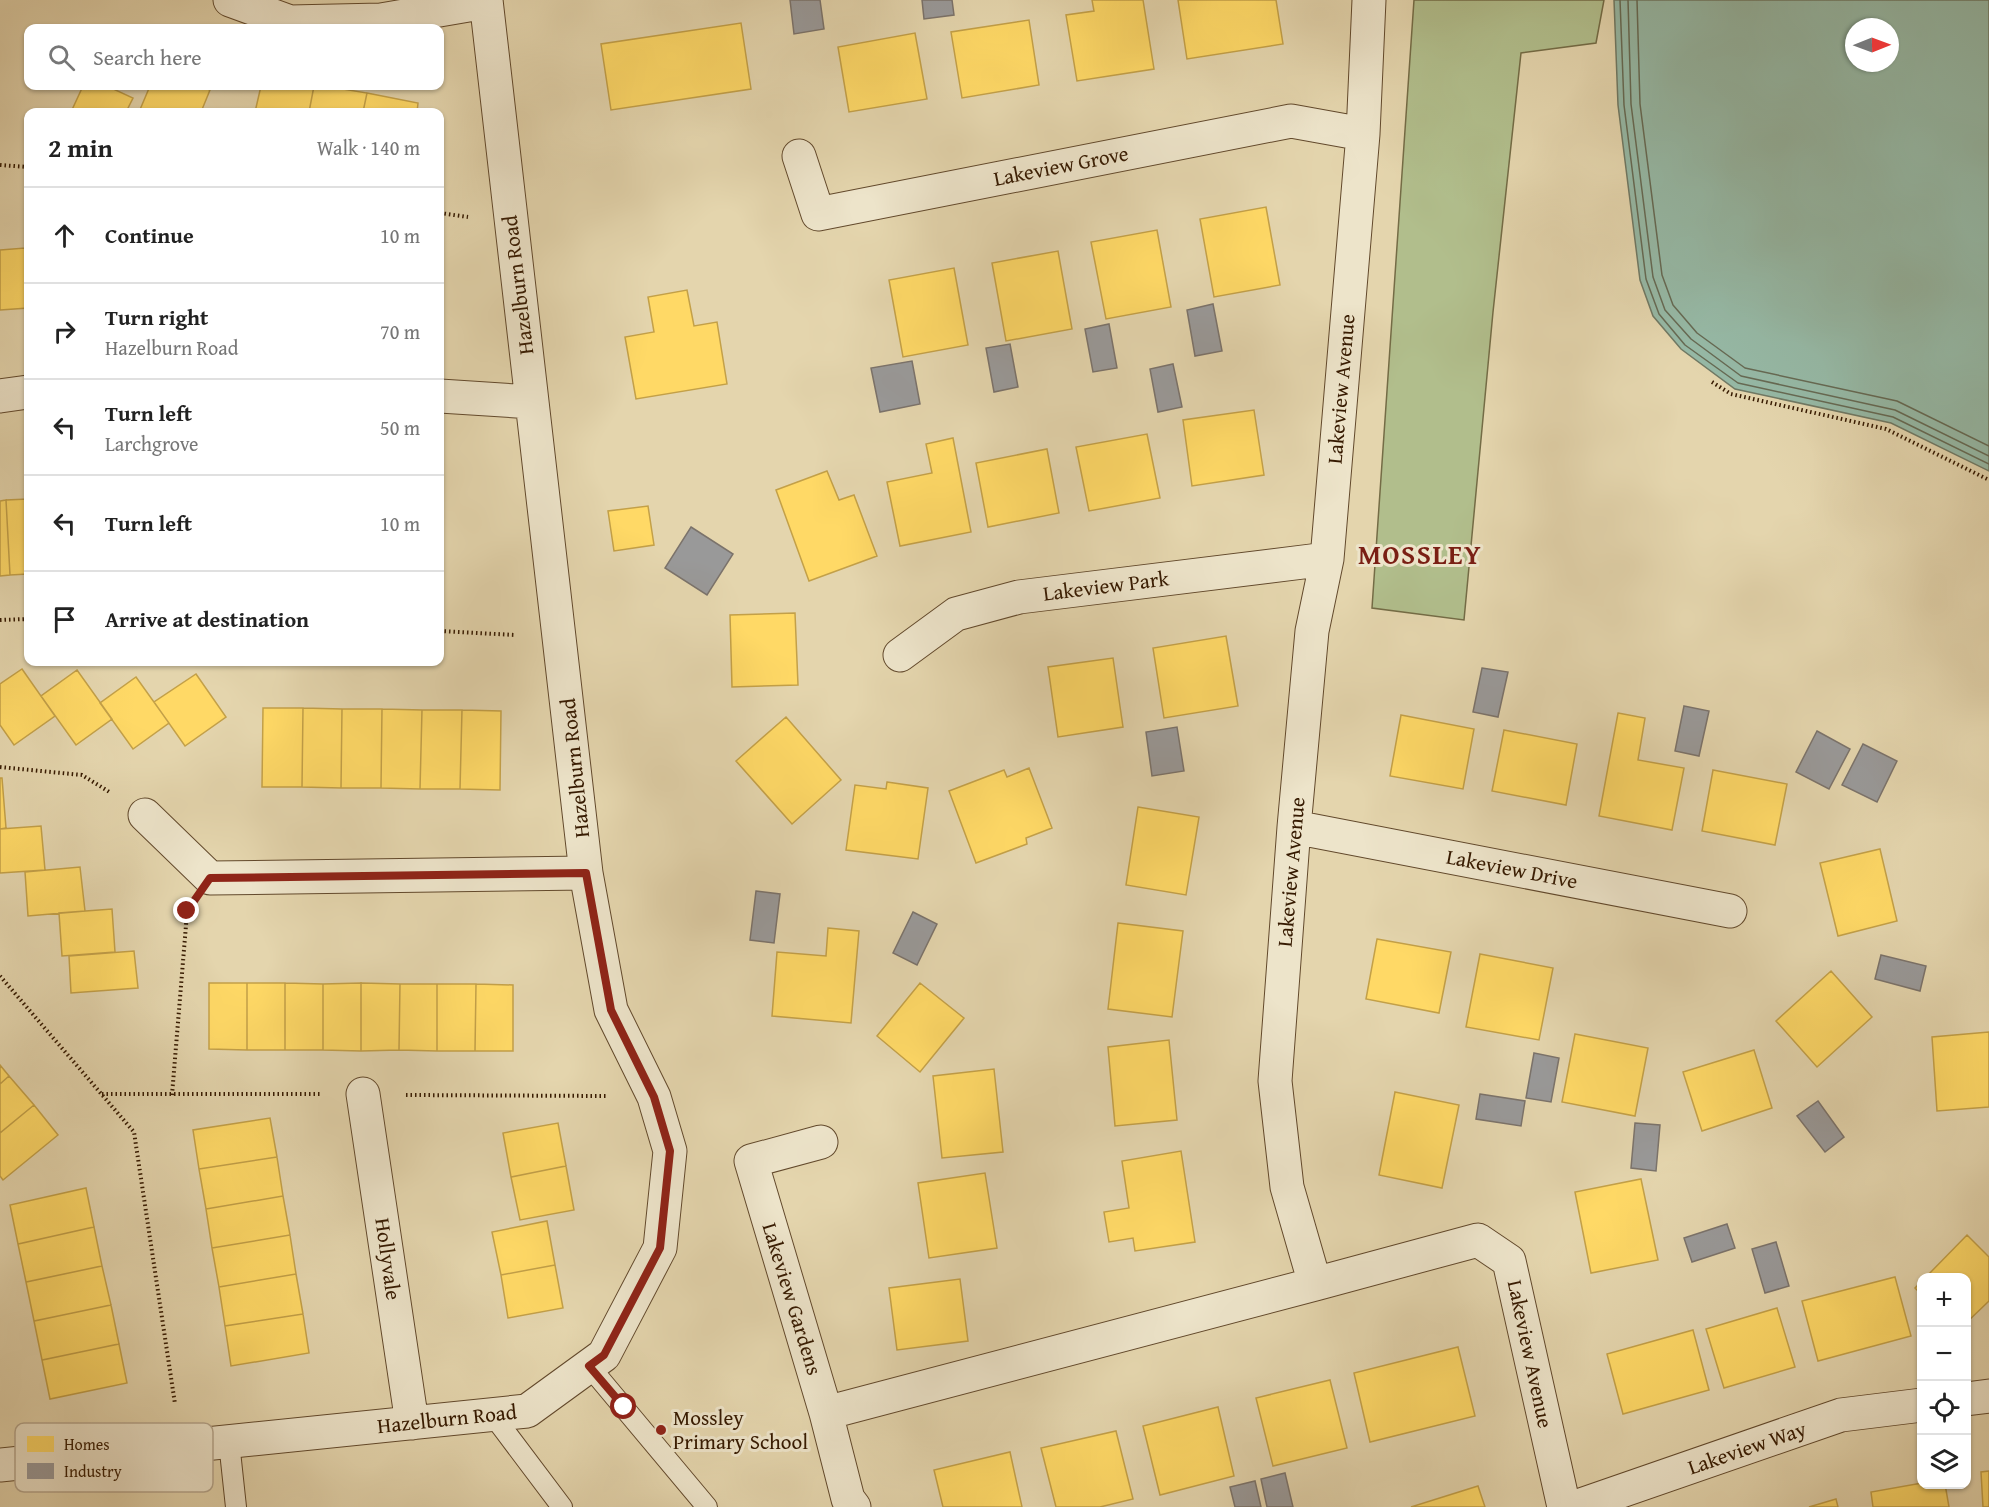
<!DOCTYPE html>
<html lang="en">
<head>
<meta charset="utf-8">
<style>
	body { margin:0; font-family:"Gentium Book Plus",serif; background:#f2f2f2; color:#222 }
	.controls { position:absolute; right:18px; bottom:18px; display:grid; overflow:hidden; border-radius:12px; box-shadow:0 2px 4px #0004 }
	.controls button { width:54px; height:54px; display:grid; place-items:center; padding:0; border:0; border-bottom:2px solid #e0e0e0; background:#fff; color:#222; font:30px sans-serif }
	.compass { position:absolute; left:1845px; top:18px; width:54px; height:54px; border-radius:50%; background:#fff; box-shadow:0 2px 4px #0004; rotate:89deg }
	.stop { position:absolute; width:18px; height:18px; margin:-14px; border:4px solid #8f2418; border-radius:50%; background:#fff }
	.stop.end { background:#8f2418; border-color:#fff; box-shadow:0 2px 6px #0008 }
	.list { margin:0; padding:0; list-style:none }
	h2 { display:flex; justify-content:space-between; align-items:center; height:78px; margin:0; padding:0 24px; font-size:26px }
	h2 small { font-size:20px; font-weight:400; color:#767676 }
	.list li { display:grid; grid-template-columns:39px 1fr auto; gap:18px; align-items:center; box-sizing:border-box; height:96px; padding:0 24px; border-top:2px solid #e0e0e0 }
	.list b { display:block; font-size:22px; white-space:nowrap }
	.list p { margin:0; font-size:20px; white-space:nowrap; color:#767676 }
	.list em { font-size:20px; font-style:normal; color:#767676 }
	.icon { flex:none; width:33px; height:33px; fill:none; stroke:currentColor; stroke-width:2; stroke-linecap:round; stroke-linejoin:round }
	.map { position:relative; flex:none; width:1989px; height:1507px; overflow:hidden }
	.search { position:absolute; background:#fff; box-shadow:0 2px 4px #0004; left:24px; top:24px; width:420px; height:66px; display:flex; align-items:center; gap:15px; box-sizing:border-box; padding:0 21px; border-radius:12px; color:#767676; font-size:22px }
	.panel { position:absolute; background:#fff; box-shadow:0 2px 4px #0004; left:24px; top:108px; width:420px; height:558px; border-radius:12px }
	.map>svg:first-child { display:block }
</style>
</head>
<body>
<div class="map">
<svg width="1989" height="1507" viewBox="0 0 1989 1507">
	<rect width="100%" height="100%" fill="#e4d5ad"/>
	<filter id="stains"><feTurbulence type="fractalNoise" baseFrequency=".00333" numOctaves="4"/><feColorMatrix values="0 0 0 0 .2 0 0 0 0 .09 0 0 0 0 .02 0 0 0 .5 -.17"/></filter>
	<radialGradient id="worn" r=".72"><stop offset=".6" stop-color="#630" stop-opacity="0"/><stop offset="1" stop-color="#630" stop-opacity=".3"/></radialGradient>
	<path fill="#b1be8c" stroke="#746c46" stroke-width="1.5" d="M1414,0H1604L1596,43L1521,53L1493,312L1464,620L1372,608Z"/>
	<path fill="#96b9a6" stroke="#707964" stroke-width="1.5" fill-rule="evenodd" d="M1614,0H1989V471L1891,423L1735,389L1681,349L1653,316L1640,280L1618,105ZM1854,27H1890V63H1854Z"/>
	<path fill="#ffd966" stroke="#c3a048" stroke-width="1.5" d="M1092,0H1143L1154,69L1077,81L1066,15L1094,11Z
		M1178,0H1276L1283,44L1187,59Z
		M1029,20L1039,85L962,98L951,32Z
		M741,23L751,89L611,110L601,44Z
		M915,33L927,99L849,112L838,47Z
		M83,86H107L133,98L126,112H71Z
		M150,86H200L210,90L201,112H139Z
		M261,86H314L309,112H255Z
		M314,86H325L367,93L363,112H309Z
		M367,93L418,103L417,112H363Z
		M1266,207L1280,285L1214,297L1200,219Z
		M1157,230L1171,307L1106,319L1091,242Z
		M25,248H28V290Z
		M25,248L28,308L0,310V250Z
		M1058,251L1072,329L1006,341L992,263Z
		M954,268L968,345L903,357L889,280Z
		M687,290L694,326L717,322L727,384L636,399L625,337L654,332L648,297Z
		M1254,410L1264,475L1192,486L1183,420Z
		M1147,434L1160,498L1089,511L1076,447Z
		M953,438L971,532L900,546L887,482L932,473L926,444Z
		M1047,449L1059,513L988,527L976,463Z
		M827,471L839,500L854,495L877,556L809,581L776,490Z
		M28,499V574L10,575L6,500Z
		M6,500L10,575L0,576V501Z
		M648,506L654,545L614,551L608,511Z
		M795,613L798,685L732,687L730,615Z
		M1226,636L1238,706L1164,718L1153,648Z
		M1113,658L1123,727L1058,737L1048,667Z
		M22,669L55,716L14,745L0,725V684Z
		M77,670L112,719L76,745L41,696Z
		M196,674L226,717L185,746L154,702Z
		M136,677L169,723L133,749L100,703Z
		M263,708H303L302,787H262Z
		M303,708L342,709L341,788L302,787Z
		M342,709H382L381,788H341Z
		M382,709L422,710L420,789L381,788Z
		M422,710H462L460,789H420Z
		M462,710L501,711L500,790L460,789Z
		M1618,713L1645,718L1638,760L1684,768L1672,830L1599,816Z
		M1401,715L1474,729L1463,789L1390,776Z
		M786,717L841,780L792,824L736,761Z
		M1504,730L1577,744L1566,805L1492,791Z
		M1029,768L1052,828L1026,838L1027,844L976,863L949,791L1004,770L1007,777Z
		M1713,770L1787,784L1775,845L1702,831Z
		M0,778H2L6,828L0,829Z
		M887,782L928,788L918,859L846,850L855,785L886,789Z
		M1138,807L1199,817L1186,895L1126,885Z
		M41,826L45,870L0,873V829Z
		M1880,849L1897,921L1838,936L1820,863Z
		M80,867L85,911L28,916L25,872Z
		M112,909L115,952L62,956L59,913Z
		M1118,923L1183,931L1172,1017L1108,1009Z
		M828,928L859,931L851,1023L772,1016L777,952L826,956Z
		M1377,939L1451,952L1439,1013L1366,999Z
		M134,951L138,988L71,993L69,956Z
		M1480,954L1553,968L1539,1040L1466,1027Z
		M1831,971L1872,1017L1817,1067L1776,1021Z
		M209,983H247V1050L209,1049Z
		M247,983H285V1050H247Z
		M285,983L323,984V1050H285Z
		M361,983V1051L323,1050V984Z
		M361,983L400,984L399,1050L361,1051Z
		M920,983L964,1018L920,1072L877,1036Z
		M400,984H437V1051L399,1050Z
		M437,984H476L475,1051H437Z
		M476,984L513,985V1051H475Z
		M1989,1032V1107L1937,1111L1932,1037Z
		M1575,1034L1648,1048L1635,1116L1562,1102Z
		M1169,1040L1177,1120L1115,1126L1108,1047Z
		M1754,1050L1772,1108L1702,1131L1683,1072Z
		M0,1065L9,1076L0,1084Z
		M994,1069L1003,1152L942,1158L933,1076Z
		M9,1076L34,1105L0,1133V1084Z
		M1395,1092L1459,1105L1442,1188L1379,1175Z
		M34,1105L58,1135L3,1180L0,1176V1133Z
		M270,1118L277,1157L199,1169L193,1130Z
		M558,1123L566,1166L511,1177L503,1133Z
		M1181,1151L1195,1242L1135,1251L1133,1238L1109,1242L1104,1212L1129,1208L1122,1161Z
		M277,1157L283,1196L206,1209L199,1169Z
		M566,1166L574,1210L520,1220L511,1177Z
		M985,1173L997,1248L929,1258L918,1183Z
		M1641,1179L1658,1260L1591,1273L1575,1192Z
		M86,1188L94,1227L18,1244L10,1205Z
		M283,1196L290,1235L212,1248L206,1209Z
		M547,1221L555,1265L501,1275L492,1232Z
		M94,1227L102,1266L26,1282L18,1244Z
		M290,1235L296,1274L219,1287L212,1248Z
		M1967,1235L1989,1257V1301L1966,1323V1278H1925Z
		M555,1265L563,1308L508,1318L501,1275Z
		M102,1266L111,1305L34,1321L26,1282Z
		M296,1274L303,1314L225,1326L219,1287Z
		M1895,1277L1911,1336L1818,1361L1802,1301Z
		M960,1279L968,1341L897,1350L889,1288Z
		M1922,1281V1295L1915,1288Z
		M111,1305L119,1344L42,1360L34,1321Z
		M1777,1308L1795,1367L1724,1388L1706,1329Z
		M303,1314L309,1353L231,1366L225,1326Z
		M1693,1330L1709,1390L1623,1414L1607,1354Z
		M119,1344L127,1383L50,1399L42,1360Z
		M1458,1347L1475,1416L1370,1442L1354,1373Z
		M1330,1380L1347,1448L1273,1466L1256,1398Z
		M1218,1407L1234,1476L1160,1495L1143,1426Z
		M1116,1431L1133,1499L1100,1507H1056L1041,1448Z
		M1010,1452L1022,1507H943L934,1470Z
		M1989,1471V1507H1983L1981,1472Z
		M1922,1483L1945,1484L1949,1507H1873L1871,1492Z
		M1478,1486L1485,1507H1411Z
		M1836,1499L1838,1507H1809Z"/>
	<path fill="#999" stroke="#7b736b" stroke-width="1.5" d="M790,0H820L824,29L794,34Z
		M922,0H952L954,15L924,19Z
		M1213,304L1222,351L1195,356L1187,310Z
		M1109,324L1117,368L1093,372L1085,329Z
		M1010,344L1018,387L994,392L986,348Z
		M912,361L920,404L880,412L871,368Z
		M1173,364L1182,407L1158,412L1150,369Z
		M691,527L733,554L707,595L665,568Z
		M1482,668L1508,672L1498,717L1473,712Z
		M1684,706L1709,711L1699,756L1675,751Z
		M1177,727L1184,771L1152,776L1146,732Z
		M1817,731L1850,749L1829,789L1796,772Z
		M1863,744L1897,761L1877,802L1842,785Z
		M756,891L780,894L774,943L750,940Z
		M913,912L937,924L917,965L893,953Z
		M1881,955L1926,966L1920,991L1875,979Z
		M1534,1053L1559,1058L1551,1102L1526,1098Z
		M1480,1094L1525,1101L1521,1126L1476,1119Z
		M1818,1101L1844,1137L1825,1152L1797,1116Z
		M1635,1123L1660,1125L1656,1171L1631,1168Z
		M1727,1224L1735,1248L1692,1262L1684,1238Z
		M1776,1242L1789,1286L1765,1293L1752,1249Z
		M1285,1473L1293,1507H1267L1261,1479Z
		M1255,1481L1261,1507H1235L1230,1487Z"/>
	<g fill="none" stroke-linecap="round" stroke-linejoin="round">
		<path stroke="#666a54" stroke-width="1.5" d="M1620,0L1624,105L1646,279L1659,314L1685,345L1738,383L1893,417L1989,464
			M1628,0L1631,104L1653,277L1665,310L1691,339L1741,376L1895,410L1989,456
			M1637,0L1640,104L1662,275L1673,305L1697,333L1745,368L1897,401L1989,446"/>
		<defs>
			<path id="lane" d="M589,1366L707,1507
				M492,1414L562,1507
				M229,1442L236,1507"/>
			<path id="street" d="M230,0L290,22L381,20L486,2
				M1369,0L1363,134L1327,559L1312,631L1294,827L1275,1081L1287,1187L1315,1284L1478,1240L1509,1261L1564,1507
				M799,156L818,214L1291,121L1363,134
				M0,396L28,392
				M440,396L532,402
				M900,655L956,614L1019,597L1327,559
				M145,815L210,878L586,873
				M1294,827L1730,911
				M363,1094L412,1423
				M821,1142L751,1161L826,1413L848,1499L854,1507
				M1966,1399L1989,1396
				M826,1413L1315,1284
				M0,1465L527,1411L604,1355L660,1248L670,1151L654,1097L611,1010L586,873L486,0
				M1575,1507L1841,1415L1922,1405"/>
		</defs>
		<use href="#lane" stroke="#62492c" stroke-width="22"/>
		<use href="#street" stroke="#62492c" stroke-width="35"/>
		<path stroke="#361a01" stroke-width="4" stroke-dasharray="1.5 3" stroke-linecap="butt" d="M0,165L28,167
			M440,213L468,217
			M1712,382L1731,394L1886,429L1989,480
			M0,620L28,619
			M440,631L515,635
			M0,767L82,775L111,793
			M0,976L134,1132L175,1404
			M102,1094H321
			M172,1095L187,913
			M406,1095L606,1096"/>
		<use href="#lane" stroke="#ede4ca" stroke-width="20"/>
		<use href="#street" stroke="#ede4ca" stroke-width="33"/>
	</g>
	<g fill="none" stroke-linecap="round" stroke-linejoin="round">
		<path stroke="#8f2418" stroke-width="8" d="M187,911L210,878L586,873L611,1010L654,1097L670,1151L660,1248L604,1355L589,1366L624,1407"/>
	</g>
	<circle fill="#8f2418" stroke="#ede4ca" stroke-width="2" cx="661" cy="1430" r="6"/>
	<g text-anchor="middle" stroke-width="6" stroke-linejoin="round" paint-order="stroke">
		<g font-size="21" fill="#361a01" stroke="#ede4ca">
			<text transform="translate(1061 166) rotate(-11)" y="7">Lakeview Grove</text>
			<text transform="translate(518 285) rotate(-97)" y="7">Hazelburn Road</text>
			<text transform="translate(1341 389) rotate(-85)" y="7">Lakeview Avenue</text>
			<text transform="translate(1106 586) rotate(-7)" y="7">Lakeview Park</text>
			<text transform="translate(575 768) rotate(-96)" y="7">Hazelburn Road</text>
			<text transform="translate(1512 869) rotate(11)" y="7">Lakeview Drive</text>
			<text transform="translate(1291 872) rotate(-85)" y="7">Lakeview Avenue</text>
			<text transform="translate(388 1259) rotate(82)" y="7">Hollyvale</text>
			<text transform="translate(792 1299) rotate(73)" y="7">Lakeview Gardens</text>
			<text transform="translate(1530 1354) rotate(78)" y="7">Lakeview Avenue</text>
			<text transform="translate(447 1419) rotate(-6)" y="7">Hazelburn Road</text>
			<text transform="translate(1747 1448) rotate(-19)" y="7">Lakeview Way</text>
		</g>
		<g font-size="21" fill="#361a01" stroke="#ede4ca" text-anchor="start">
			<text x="673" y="1425">Mossley<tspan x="673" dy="24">Primary School</tspan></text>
		</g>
		<g font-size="27" font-weight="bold" letter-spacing="1.5" fill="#7a1f14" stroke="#ede4ca">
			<text x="1420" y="564">MOSSLEY</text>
		</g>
	</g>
	<rect x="15" y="1423" width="198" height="69" rx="9" fill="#ede4ca" stroke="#b6a78e" stroke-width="1.5"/>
	<rect x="27" y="1436" width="27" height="16" fill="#ffd966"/>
	<rect x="27" y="1463" width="27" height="16" fill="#999"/>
	<g font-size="16" fill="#361a01">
		<text x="64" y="1450">Homes</text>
		<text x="64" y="1477">Industry</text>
	</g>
	<rect width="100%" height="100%" filter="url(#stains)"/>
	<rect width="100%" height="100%" fill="url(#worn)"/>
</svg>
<div class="controls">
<button>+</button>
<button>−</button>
<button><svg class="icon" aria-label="locate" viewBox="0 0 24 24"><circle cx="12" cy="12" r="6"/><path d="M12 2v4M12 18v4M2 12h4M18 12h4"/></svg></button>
<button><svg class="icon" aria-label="layers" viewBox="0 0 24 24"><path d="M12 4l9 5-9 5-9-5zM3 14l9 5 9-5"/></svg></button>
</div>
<svg class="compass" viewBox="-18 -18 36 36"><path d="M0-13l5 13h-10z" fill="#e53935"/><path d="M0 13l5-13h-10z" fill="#767676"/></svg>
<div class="stop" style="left:624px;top:1407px"></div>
<div class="stop end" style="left:187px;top:911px"></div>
<div class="search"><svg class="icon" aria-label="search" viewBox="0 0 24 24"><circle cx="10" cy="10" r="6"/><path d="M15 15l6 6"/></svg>Search here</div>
<section class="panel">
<h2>2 min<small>Walk · 140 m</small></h2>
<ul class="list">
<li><svg class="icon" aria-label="ahead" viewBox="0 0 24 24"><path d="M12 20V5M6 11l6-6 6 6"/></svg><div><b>Continue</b></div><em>10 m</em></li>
<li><svg class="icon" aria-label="right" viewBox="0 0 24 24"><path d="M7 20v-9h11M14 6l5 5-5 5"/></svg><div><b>Turn right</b><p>Hazelburn Road</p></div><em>70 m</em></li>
<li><svg class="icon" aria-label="left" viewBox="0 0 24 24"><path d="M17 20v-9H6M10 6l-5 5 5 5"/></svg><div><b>Turn left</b><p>Larchgrove</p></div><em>50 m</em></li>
<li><svg class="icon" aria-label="left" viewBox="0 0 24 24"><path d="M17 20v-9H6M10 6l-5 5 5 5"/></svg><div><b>Turn left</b></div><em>10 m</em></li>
<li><svg class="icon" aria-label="arrive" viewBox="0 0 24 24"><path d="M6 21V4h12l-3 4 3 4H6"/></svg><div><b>Arrive at destination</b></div></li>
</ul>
</section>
</div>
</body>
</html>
